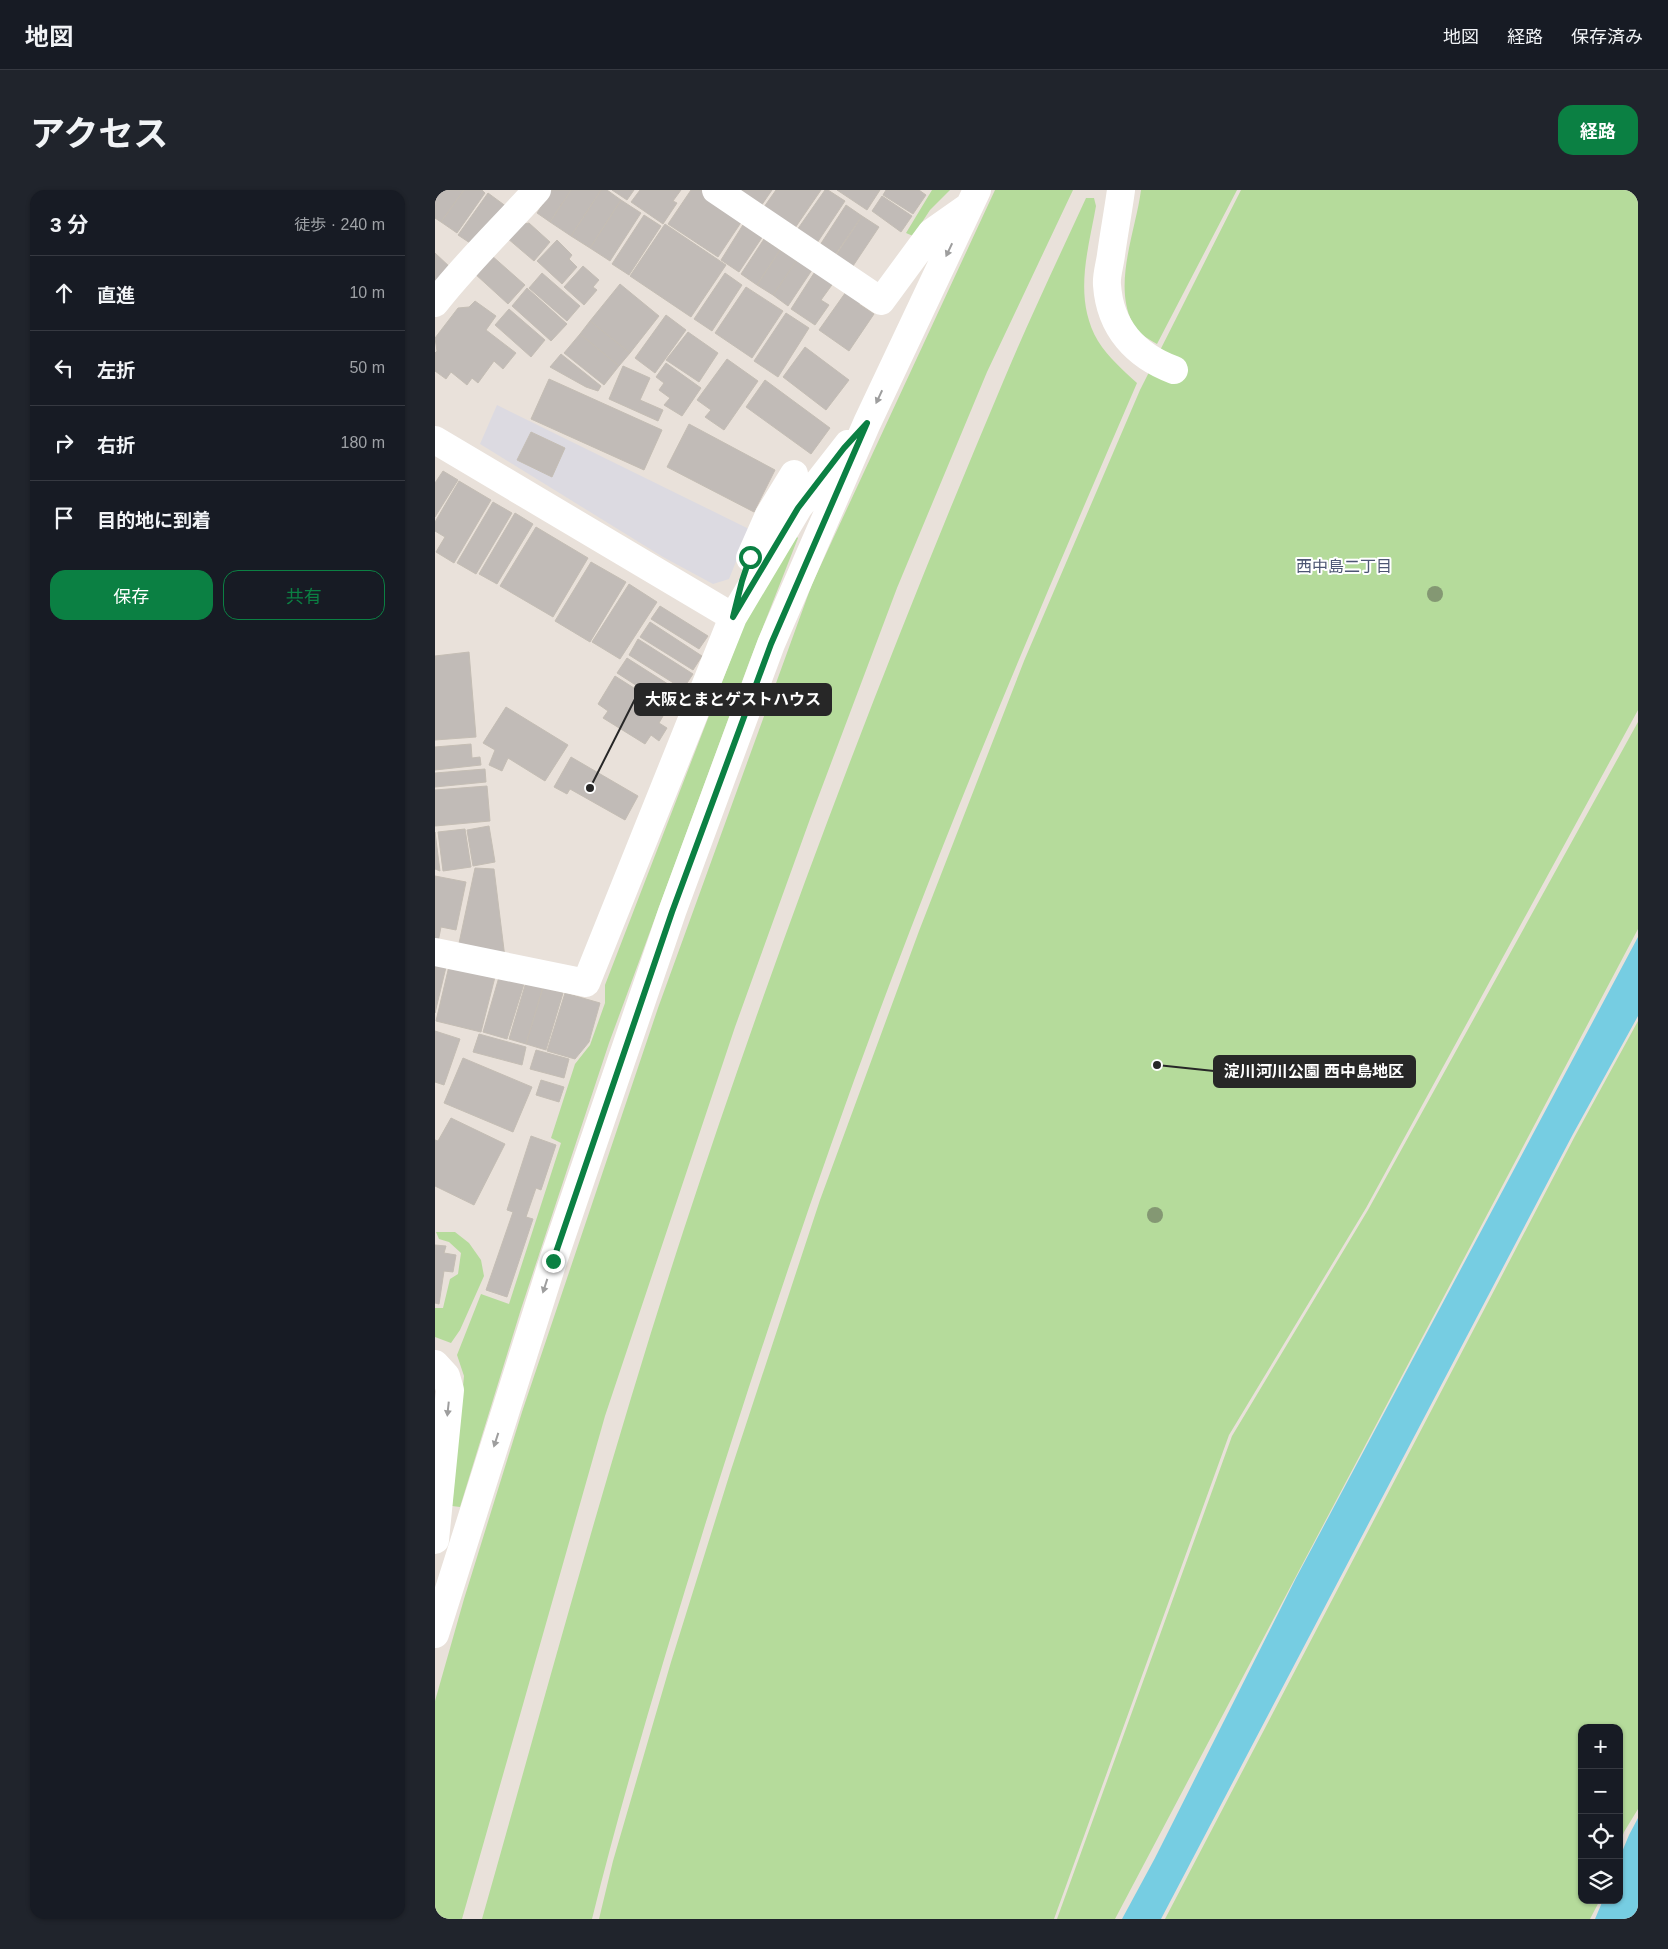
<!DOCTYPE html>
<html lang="ja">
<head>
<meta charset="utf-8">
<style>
	body { margin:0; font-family:Helvetica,"Noto Sans JP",sans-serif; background:#20242c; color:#f1f3f6 }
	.controls { position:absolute; right:15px; bottom:15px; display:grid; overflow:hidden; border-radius:10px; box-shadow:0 1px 4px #0004 }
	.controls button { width:45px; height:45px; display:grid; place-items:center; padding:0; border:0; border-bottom:1px solid #363941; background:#171b24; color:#f1f3f6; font:25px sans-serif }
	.stop { position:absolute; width:15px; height:15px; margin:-11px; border:4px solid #0b8043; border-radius:50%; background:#fff }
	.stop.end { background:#0b8043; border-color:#fff; box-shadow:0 1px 5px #0008 }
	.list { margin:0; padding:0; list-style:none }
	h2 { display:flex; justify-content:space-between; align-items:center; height:65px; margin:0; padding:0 20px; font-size:21px }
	h2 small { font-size:16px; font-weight:400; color:#9ea1a6 }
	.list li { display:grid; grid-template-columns:32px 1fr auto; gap:15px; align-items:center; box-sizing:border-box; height:75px; padding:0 20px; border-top:1px solid #363941 }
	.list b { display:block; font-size:19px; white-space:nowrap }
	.list em { font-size:16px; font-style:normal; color:#9ea1a6 }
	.actions { display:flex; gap:10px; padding:15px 20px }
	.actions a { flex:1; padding:11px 0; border:1px solid #0b8043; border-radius:15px; text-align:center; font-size:18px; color:#0b8043 }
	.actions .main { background:#0b8043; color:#fff }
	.icon { flex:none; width:28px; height:28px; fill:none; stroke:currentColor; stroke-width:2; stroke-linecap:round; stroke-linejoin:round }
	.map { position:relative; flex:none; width:1203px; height:1729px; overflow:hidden; border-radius:15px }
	header { display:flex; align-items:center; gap:30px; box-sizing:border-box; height:70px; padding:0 25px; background:#171b24; border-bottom:1px solid #363941 }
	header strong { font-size:24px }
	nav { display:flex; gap:28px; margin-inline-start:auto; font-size:18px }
	.intro { display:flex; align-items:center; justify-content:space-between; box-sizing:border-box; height:120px; padding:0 30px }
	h1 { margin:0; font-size:35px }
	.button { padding:12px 22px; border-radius:15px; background:#0b8043; color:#fff; font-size:18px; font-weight:700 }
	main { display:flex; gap:30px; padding:0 30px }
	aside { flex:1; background:#171b24; border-radius:15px; box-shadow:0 1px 4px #0004 }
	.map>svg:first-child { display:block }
</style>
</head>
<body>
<header>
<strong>地図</strong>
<nav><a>地図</a><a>経路</a><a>保存済み</a></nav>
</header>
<div class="intro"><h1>アクセス</h1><a class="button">経路</a></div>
<main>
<aside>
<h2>3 分<small>徒歩 · 240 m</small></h2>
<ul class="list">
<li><svg class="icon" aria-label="ahead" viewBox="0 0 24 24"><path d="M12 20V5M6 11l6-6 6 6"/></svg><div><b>直進</b></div><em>10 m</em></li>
<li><svg class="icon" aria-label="left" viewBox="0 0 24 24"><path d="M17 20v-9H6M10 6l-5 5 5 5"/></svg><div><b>左折</b></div><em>50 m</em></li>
<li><svg class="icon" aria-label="right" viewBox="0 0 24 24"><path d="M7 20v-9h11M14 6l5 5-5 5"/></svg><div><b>右折</b></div><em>180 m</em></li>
<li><svg class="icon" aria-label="arrive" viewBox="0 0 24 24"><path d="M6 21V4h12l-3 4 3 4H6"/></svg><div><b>目的地に到着</b></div></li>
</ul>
<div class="actions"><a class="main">保存</a><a>共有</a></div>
</aside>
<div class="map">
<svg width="1203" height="1729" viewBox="0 0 1203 1729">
	<rect width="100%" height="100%" fill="#e9e1da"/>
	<path fill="#dcdae1" d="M62,215L314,339L294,389L278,394L228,367L45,254Z"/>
	<path fill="#b5db9b" d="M497,0H515L495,20L478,46L471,43Z
		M560,0H638L552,182L462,398L375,629L300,837L170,1226L27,1729H0V1511L29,1409L87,1222L223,818L377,394Z
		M706,0H802L722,154C713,149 701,142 697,132C678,93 701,40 706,0Z
		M806,0H1203V520L931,1018L794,1245L619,1729H164L178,1671L236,1472L295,1283L385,1010L484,741L589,471L705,200Z
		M651,8H659L661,16C653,61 638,108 663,151C673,167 689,181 702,193C624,374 546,555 476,738C400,935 333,1134 270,1335C230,1465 190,1596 157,1729H47C112,1500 174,1269 248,1042C342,755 450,471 568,192C594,130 623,69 651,8Z
		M361,346L363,348L315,470L174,853L86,1119L25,1317L17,1316L29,1186L22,1165L46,1104L74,1114L126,953L116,948L140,874L155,855L170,813V795L309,435Z
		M1203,532V739L680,1729H622L797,1246L933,1020Z
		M1203,831V1619L1189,1642L1184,1657V1538H1147V1710H1165L1155,1729H730L1140,946Z
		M1,1042H20L34,1053L46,1070L49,1086L25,1140L16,1153L0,1147V1118H8L15,1089L23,1084L26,1063L14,1052L4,1049Z"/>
	<path fill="#76cde2" d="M1203,747V826L1138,944L726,1729H687L720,1668L861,1388Z
		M1203,1628V1721L1197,1729H1160L1168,1710H1184V1669L1194,1645Z"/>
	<path fill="#c1bbb7" stroke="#c4bdb4" d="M5,0H29L6,32L0,28V7Z
		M29,0H47L50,3L22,43L6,32Z
		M117,0H136L115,32L102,23Z
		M136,0H166L136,46L115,32Z
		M166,0H172L186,10L155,58L136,46Z
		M177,0H199L192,10Z
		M205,0H246L238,11L242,13L228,34L196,12Z
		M256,0H266L309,28L283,67L233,34Z
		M302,0H337L326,16Z
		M341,0H386L360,38L329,17Z
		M390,0H393L410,11L382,53L362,40Z
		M402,0H445L432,20Z
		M451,0H484L491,5L478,24L448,5Z
		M53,3L72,17L38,55L23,45Z
		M447,6L477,26L466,42L437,21Z
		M186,10L206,23L175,71L155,58Z
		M411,15L427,26L400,65L385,55Z
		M209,25L226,36L194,85L177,74Z
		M427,26L444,37L416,79L399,68Z
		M311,30L330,43L304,82L286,70Z
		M94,33L115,52L99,71L72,48L83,35Z
		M230,34L291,75L256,127L195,86Z
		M329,49L345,60L322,95L306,84Z
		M122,50L137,65L134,69L142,77L127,94L102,71Z
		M345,60L362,70L338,105L322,95Z
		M0,63L16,78L0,93Z
		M56,65L90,95L73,114L39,83Z
		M362,70L377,80L353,116L338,105Z
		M148,76L164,90L158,97L162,100L149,115L129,97Z
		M381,80L399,92L386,110L394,115L380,135L356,119Z
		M107,83L145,116L132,131L94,98Z
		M290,83L307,95L277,141L259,129Z
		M185,94L224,126L195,163L155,131Z
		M311,97L348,121L317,168L280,143Z
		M92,98L132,134L116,151L77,116Z
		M413,99L427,109L424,114L439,124L414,161L384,140Z
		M40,111L61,126L51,140L81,163L68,179L59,171L43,193L37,188L32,195L16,182L11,189L0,181V163L2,161L0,148L23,118L34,117Z
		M74,119L110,150L96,167L60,135Z
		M351,123L374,138L343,187L319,171Z
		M231,125L251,140L220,183L200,168Z
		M155,131L195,163L184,176L145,144Z
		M253,142L283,163L264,192L231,170Z
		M145,144L184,176L169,195L129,163Z
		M370,157L414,190L391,220L348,187Z
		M126,164L166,196L163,201L151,197L115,177Z
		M292,169L323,191L289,240L270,227L276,220L262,210Z
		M231,173L266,198L247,226L229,215L235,208L224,200L229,193L221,187Z
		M188,176L215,188L205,210L228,220L223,231L174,209Z
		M114,189L227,240L209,280L96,229Z
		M330,190L395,238L376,264L311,217Z
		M254,234L340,280L319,322L232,277Z
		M96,242L130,258L117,287L82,270Z
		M8,281L23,290L0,327V293Z
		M24,291L56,310L19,373L1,362L10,347L0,341V332Z
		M58,312L77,323L41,384L22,373Z
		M80,323L98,334L62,394L44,384Z
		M101,337L153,368L118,427L65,396Z
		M156,372L191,392L155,452L120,431Z
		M194,394L222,412L185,469L157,452Z
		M225,416L273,446L264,459L216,429Z
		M215,432L267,466L258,480L205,447Z
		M203,449L258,484L248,499L194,465Z
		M34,462L41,547L0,550V466Z
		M192,468L247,503L238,519L182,483Z
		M180,486L232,519L224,533L232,538L224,551L216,545L210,554L168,528L173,521L163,514Z
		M71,517L133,555L110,591L73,568L67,581L54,575L60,560L48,553Z
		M36,554L37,568L45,567L46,575L0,580V557Z
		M136,567L203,606L190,630L135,599L132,604L119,597Z
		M50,579L51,592L0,597V583Z
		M52,596L55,631L0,636V600Z
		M54,636L60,672L38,676L32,640Z
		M30,639L36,677L8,681L3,642Z
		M0,642L5,681L0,679Z
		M40,678L59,679L70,768L23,758Z
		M0,686L31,692L21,740L6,737L3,752L0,751Z
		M0,771L12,773L0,823Z
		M14,776L60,787L46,842L1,831Z
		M64,787L89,794L72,849L48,842Z
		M91,792L108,797L91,854L74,849Z
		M108,797L128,803L111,860L91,854Z
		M130,803L165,813L154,852L140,869L112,861Z
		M0,841L25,849L9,895L0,892Z
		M44,844L91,857L87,875L38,862Z
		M101,860L134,869L129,888L95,879Z
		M28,868L97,897L78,942L9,913Z
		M106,890L129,897L124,912L101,905Z
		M16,928L70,954L39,1015L0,996V950L3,951Z
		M96,946L121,955L106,1000L101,998L91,1027L98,1029L72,1107L51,1100L78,1022L72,1020Z
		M0,1055L11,1056L9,1063L21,1065L18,1082L9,1081L4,1114L0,1113Z"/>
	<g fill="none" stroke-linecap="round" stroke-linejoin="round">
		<path stroke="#fff" stroke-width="28" d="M281,0L446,111L496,43L533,17
			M686,0C683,22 679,43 676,65C675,74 671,86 672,95C675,138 701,166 739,180
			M0,113C31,73 68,38 102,0
			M0,250L298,427
			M315,368L334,325L359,284
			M0,762L151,793L298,427L363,318L413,254
			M0,1174L11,1186L15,1200L0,1350
			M0,1444L118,1071L237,722L336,454L432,233L542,0"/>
	</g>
	<g fill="#849873">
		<circle cx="1000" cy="404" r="8"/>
		<circle cx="720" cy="1025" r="8"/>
	</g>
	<defs><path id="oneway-solid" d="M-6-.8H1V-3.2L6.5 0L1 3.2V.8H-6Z" transform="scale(1.25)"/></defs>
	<g fill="#9e9e9e">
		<use href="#oneway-solid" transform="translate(514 60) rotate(115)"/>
		<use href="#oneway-solid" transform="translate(444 207) rotate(115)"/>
		<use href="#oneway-solid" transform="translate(110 1096) rotate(108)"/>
		<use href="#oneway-solid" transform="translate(13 1219) rotate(96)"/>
		<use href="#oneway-solid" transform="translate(61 1250) rotate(108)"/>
	</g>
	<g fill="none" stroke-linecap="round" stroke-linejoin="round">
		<path stroke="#0b8043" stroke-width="6" d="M118,1071L237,722L336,454L432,233L409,258L363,318L298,427L307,391L315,367"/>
	</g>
	<g text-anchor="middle" stroke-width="4" stroke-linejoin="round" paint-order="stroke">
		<g font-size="16" fill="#4d5673" stroke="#fff">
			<text x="909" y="382">西中島二丁目</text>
		</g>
	</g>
	<path fill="none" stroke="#272727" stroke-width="2" d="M155 598L200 509M722 875L779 881"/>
	<g fill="#272727" stroke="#fff" stroke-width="2">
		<circle cx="155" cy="598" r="5"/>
		<circle cx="722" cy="875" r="5"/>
	</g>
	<g fill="#272727" stroke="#272727" stroke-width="2">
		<rect x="200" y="494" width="196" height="31" rx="5"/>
		<rect x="779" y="866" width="201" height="31" rx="5"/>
	</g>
	<g font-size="16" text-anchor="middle" font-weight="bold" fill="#fff">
		<text x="298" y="515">大阪とまとゲストハウス</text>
		<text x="879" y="887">淀川河川公園 西中島地区</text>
	</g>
</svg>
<div class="controls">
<button>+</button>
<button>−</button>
<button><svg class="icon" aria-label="locate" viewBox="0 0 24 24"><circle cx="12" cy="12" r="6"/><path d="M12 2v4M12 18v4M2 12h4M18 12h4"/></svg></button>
<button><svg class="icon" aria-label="layers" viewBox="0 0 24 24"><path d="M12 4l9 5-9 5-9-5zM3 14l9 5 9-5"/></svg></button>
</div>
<div class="stop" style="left:315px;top:367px"></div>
<div class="stop end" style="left:118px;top:1071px"></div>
</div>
</main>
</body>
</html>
